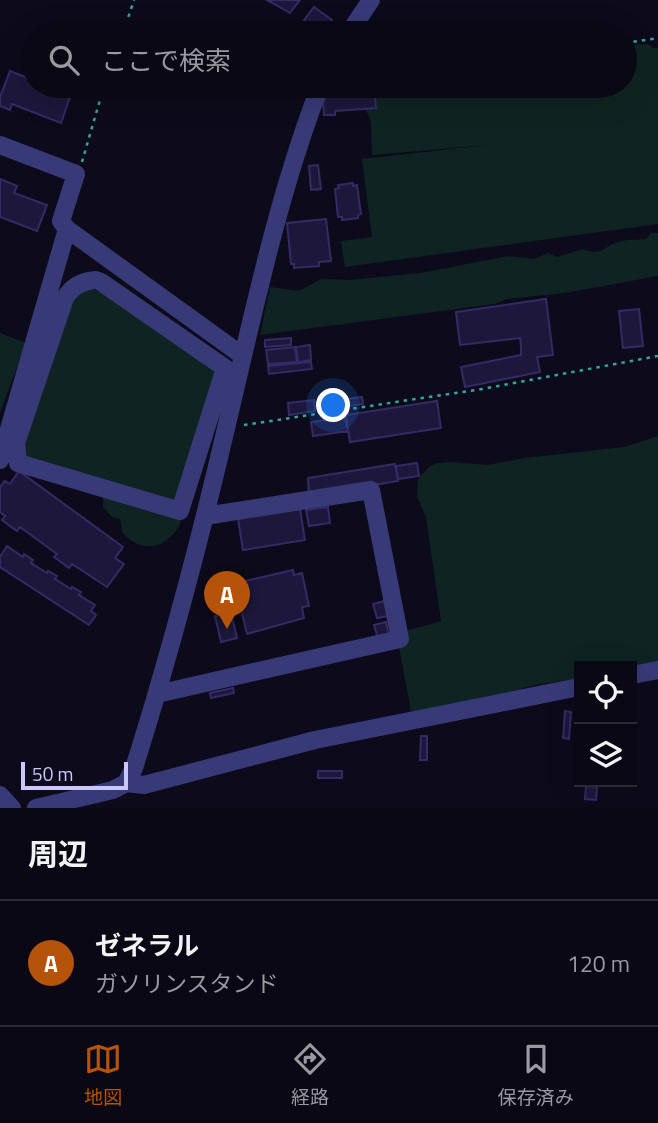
<!DOCTYPE html>
<html lang="ja">
<head>
<meta charset="utf-8">
<style>
	body { margin:0; font-family:"Titillium Web","Noto Sans JP",sans-serif; background:#181622; color:#f1f3f6 }
	.controls { position:absolute; right:21px; bottom:21px; display:grid; overflow:hidden; border-radius:0px; box-shadow:0 7px 28px #0002 }
	.controls button { width:63px; height:63px; display:grid; place-items:center; padding:0; border:0; border-bottom:2px solid #2a2934; background:#0a0814; color:#f1f3f6; font:35px sans-serif }
	.scale { position:absolute; left:21px; bottom:18px; width:107px; box-sizing:border-box; padding-left:7px; border:4px solid #cac7fd; border-top:0; font-size:19px; line-height:24px; white-space:nowrap; color:#cac7fd; -webkit-text-stroke:5px #0d0b1b; paint-order:stroke }
	.you { position:absolute; left:334px; top:406px; width:24px; height:24px; margin:-18px; border:5px solid #fff; border-radius:50%; background:#1a73e8; box-shadow:0 0 0 10px #1a73e833 }
	.badge { display:grid; place-items:center; width:46px; height:46px; border-radius:50%; background:#b45309; color:#fff; font-size:23px; font-weight:700 }
	.pin { position:absolute; translate:-50% -58px; filter:drop-shadow(0 2px 4px #0008) }
	.pin::after { content:''; position:absolute; top:37px; width:24px; height:21px; background:inherit; clip-path:polygon(0 0,100% 0,50% 100%) }
	.list { margin:0; padding:0; list-style:none }
	h2 { display:flex; justify-content:space-between; align-items:center; height:91px; margin:0; padding:0 28px; font-size:30px }
	h2 small { font-size:23px; font-weight:400; color:#999aa0 }
	.list li { display:grid; grid-template-columns:46px 1fr auto; gap:21px; align-items:center; box-sizing:border-box; height:126px; padding:0 28px; border-top:2px solid #2a2934 }
	.list b { display:block; font-size:26px; white-space:nowrap }
	.list p { margin:0; font-size:23px; white-space:nowrap; color:#999aa0 }
	.list em { font-size:23px; font-style:normal; color:#999aa0 }
	.icon { flex:none; width:38px; height:38px; fill:none; stroke:currentColor; stroke-width:2; stroke-linecap:round; stroke-linejoin:round }
	.map { position:relative; flex:none; width:658px; height:808px; overflow:hidden }
	.search { position:absolute; background:#0a0814; box-shadow:0 7px 28px #0002; left:21px; right:21px; top:21px; height:77px; display:flex; align-items:center; gap:18px; box-sizing:border-box; padding:0 24px; border-radius:38px; color:#999aa0; font-size:26px }
	.sheet { height:217px; background:#0a0814 }
	nav { display:flex; justify-content:space-around; align-items:center; box-sizing:border-box; height:98px; border-top:2px solid #2a2934; background:#0a0814; font-size:19px; color:#999aa0 }
	nav a { display:grid; justify-items:center; gap:4px }
	nav .on { color:#b45309 }
	.map>svg:first-child { display:block }
</style>
</head>
<body>
<div class="map">
<svg width="658" height="808" viewBox="0 0 658 808">
	<rect width="100%" height="100%" fill="#0d0b1b"/>
	<path fill="#0f2422" d="M648,44L653,48H658V224L345,267L341,241L372,237L362,159L488,145L372,155L371,122L366,110L371,86H625V45Z
		M651,233H658V276L565,293L507,299L494,304L260,335L270,287L299,291L321,279L350,280L421,273L508,256L534,259L548,253L557,257L583,249C603,258 605,244 622,241C630,239 638,240 646,239Z
		M91,288L123,303L219,368L177,505L21,460C24,409 56,341 77,293Z
		M0,333L26,343L0,413Z
		M658,436V662L632,666H579V679L539,684L446,708L411,711L399,647L407,645L406,631L441,621L426,517L417,496L418,479L429,467L438,463L450,462L487,465L525,458L624,447Z
		M103,493L183,516C174,545 145,558 123,533L120,519L112,517L103,507Z"/>
	<path fill="#1d183b" stroke="#332b66" stroke-width="2" d="M267,0H300L290,13Z
		M314,7L332,20L324,31L319,27L317,30L304,20Z
		M10,71L33,80V86H49L71,94L61,123L12,104L10,110L0,106V97Z
		M330,86H374L376,108L335,111V115H324L323,103Z
		M318,165L321,189L311,190L309,166Z
		M0,179L17,186L14,193L47,205L37,231L0,217Z
		M353,183V186L357,185L361,214L358,215V218L342,220V217H338L335,189L339,188L338,185Z
		M326,219L331,261L319,262V266L294,268V264H291L287,223Z
		M546,299L553,355L537,357L540,372L465,387L461,367L521,355V347L520,338L460,345L456,312Z
		M639,309L643,346L623,348L619,311Z
		M291,338V345L265,347V340Z
		M310,345L311,360L298,362L296,347Z
		M295,347L297,362L268,364L266,350Z
		M311,362L312,369L269,374L268,366Z
		M362,397L363,404L321,410V403Z
		M314,400L315,411L289,415L288,403Z
		M437,401L441,428L350,442L346,415Z
		M345,417L348,431L313,436L311,422Z
		M417,463L419,476L398,479L396,466Z
		M395,464L398,481L309,496L308,478Z
		M19,471L123,547L115,558L124,564L107,587L72,564L69,568L54,557L57,554L20,527L17,531L2,520L5,516L0,512V487L5,481L10,484Z
		M328,507L330,523L309,526L306,510Z
		M300,509L305,540L243,550L238,519Z
		M7,546L23,557L24,554L33,560L31,563L47,573L48,571L57,576L55,579L71,589L72,587L81,592L79,595L95,605L91,611L96,615L89,625L0,567V557Z
		M293,570L294,575L302,573L309,606L302,607L304,618L247,634L236,588L238,587L237,583Z
		M384,601L388,616L377,618L373,604Z
		M231,613L237,638L221,642L215,616Z
		M386,622L389,637L378,639L374,625Z
		M233,688L234,693L211,698L210,693Z
		M565,711L571,712L569,739L563,738Z
		M421,736H427V760H420Z
		M318,771H342V778H318Z
		M586,786L597,787L596,800L585,799Z"/>
	<g fill="none" stroke-linecap="round" stroke-linejoin="round">
		<path stroke="#31a799" stroke-width="2.5" stroke-dasharray="3.5 5" stroke-linecap="butt" d="M123,33L134,0
			M625,43L658,38
			M82,162L104,86
			M244,425L482,389L658,356"/>
		<path stroke="#383a78" stroke-width="18" d="M349,33L371,0
			M0,145L76,174L61,221L67,229L243,356
			M96,280L101,282L225,368L180,511L18,463L16,443L65,298C72,286 82,281 96,280Z
			M0,460L67,229
			M632,675L658,670
			M157,694L400,639L371,490L205,516
			M126,783L144,785L315,740L579,687
			M0,795L12,808
			M36,808L113,790L126,783L134,768C170,654 200,540 227,424C254,311 278,195 320,86"/>
	</g>
</svg>
<div class="controls">
<button><svg class="icon" aria-label="locate" viewBox="0 0 24 24"><circle cx="12" cy="12" r="6"/><path d="M12 2v4M12 18v4M2 12h4M18 12h4"/></svg></button>
<button><svg class="icon" aria-label="layers" viewBox="0 0 24 24"><path d="M12 4l9 5-9 5-9-5zM3 14l9 5 9-5"/></svg></button>
</div>
<div class="scale">50 m</div>
<div class="you"></div>
<div class="pin badge" style="left:227px;top:629px">A</div>
<div class="search"><svg class="icon" aria-label="search" viewBox="0 0 24 24"><circle cx="10" cy="10" r="6"/><path d="M15 15l6 6"/></svg>ここで検索</div>
</div>
<section class="sheet">
<h2>周辺<small></small></h2>
<ul class="list">
<li><span class="badge">A</span><div><b>ゼネラル</b><p>ガソリンスタンド</p></div><em>120 m</em></li>
</ul>
</section>
<nav>
<a class="on"><svg class="icon" aria-label="map" viewBox="0 0 24 24"><path d="M3 6l6-2 6 2 6-2v14l-6 2-6-2-6 2zM9 4v14M15 6v14"/></svg>地図</a>
<a><svg class="icon" aria-label="directions" viewBox="0 0 24 24"><path d="M12 3l9 9-9 9-9-9zM9 14v-3h6M13 9l2 2-2 2"/></svg>経路</a>
<a><svg class="icon" aria-label="saved" viewBox="0 0 24 24"><path d="M7 4h10v16l-5-4-5 4z"/></svg>保存済み</a>
</nav>
</body>
</html>
